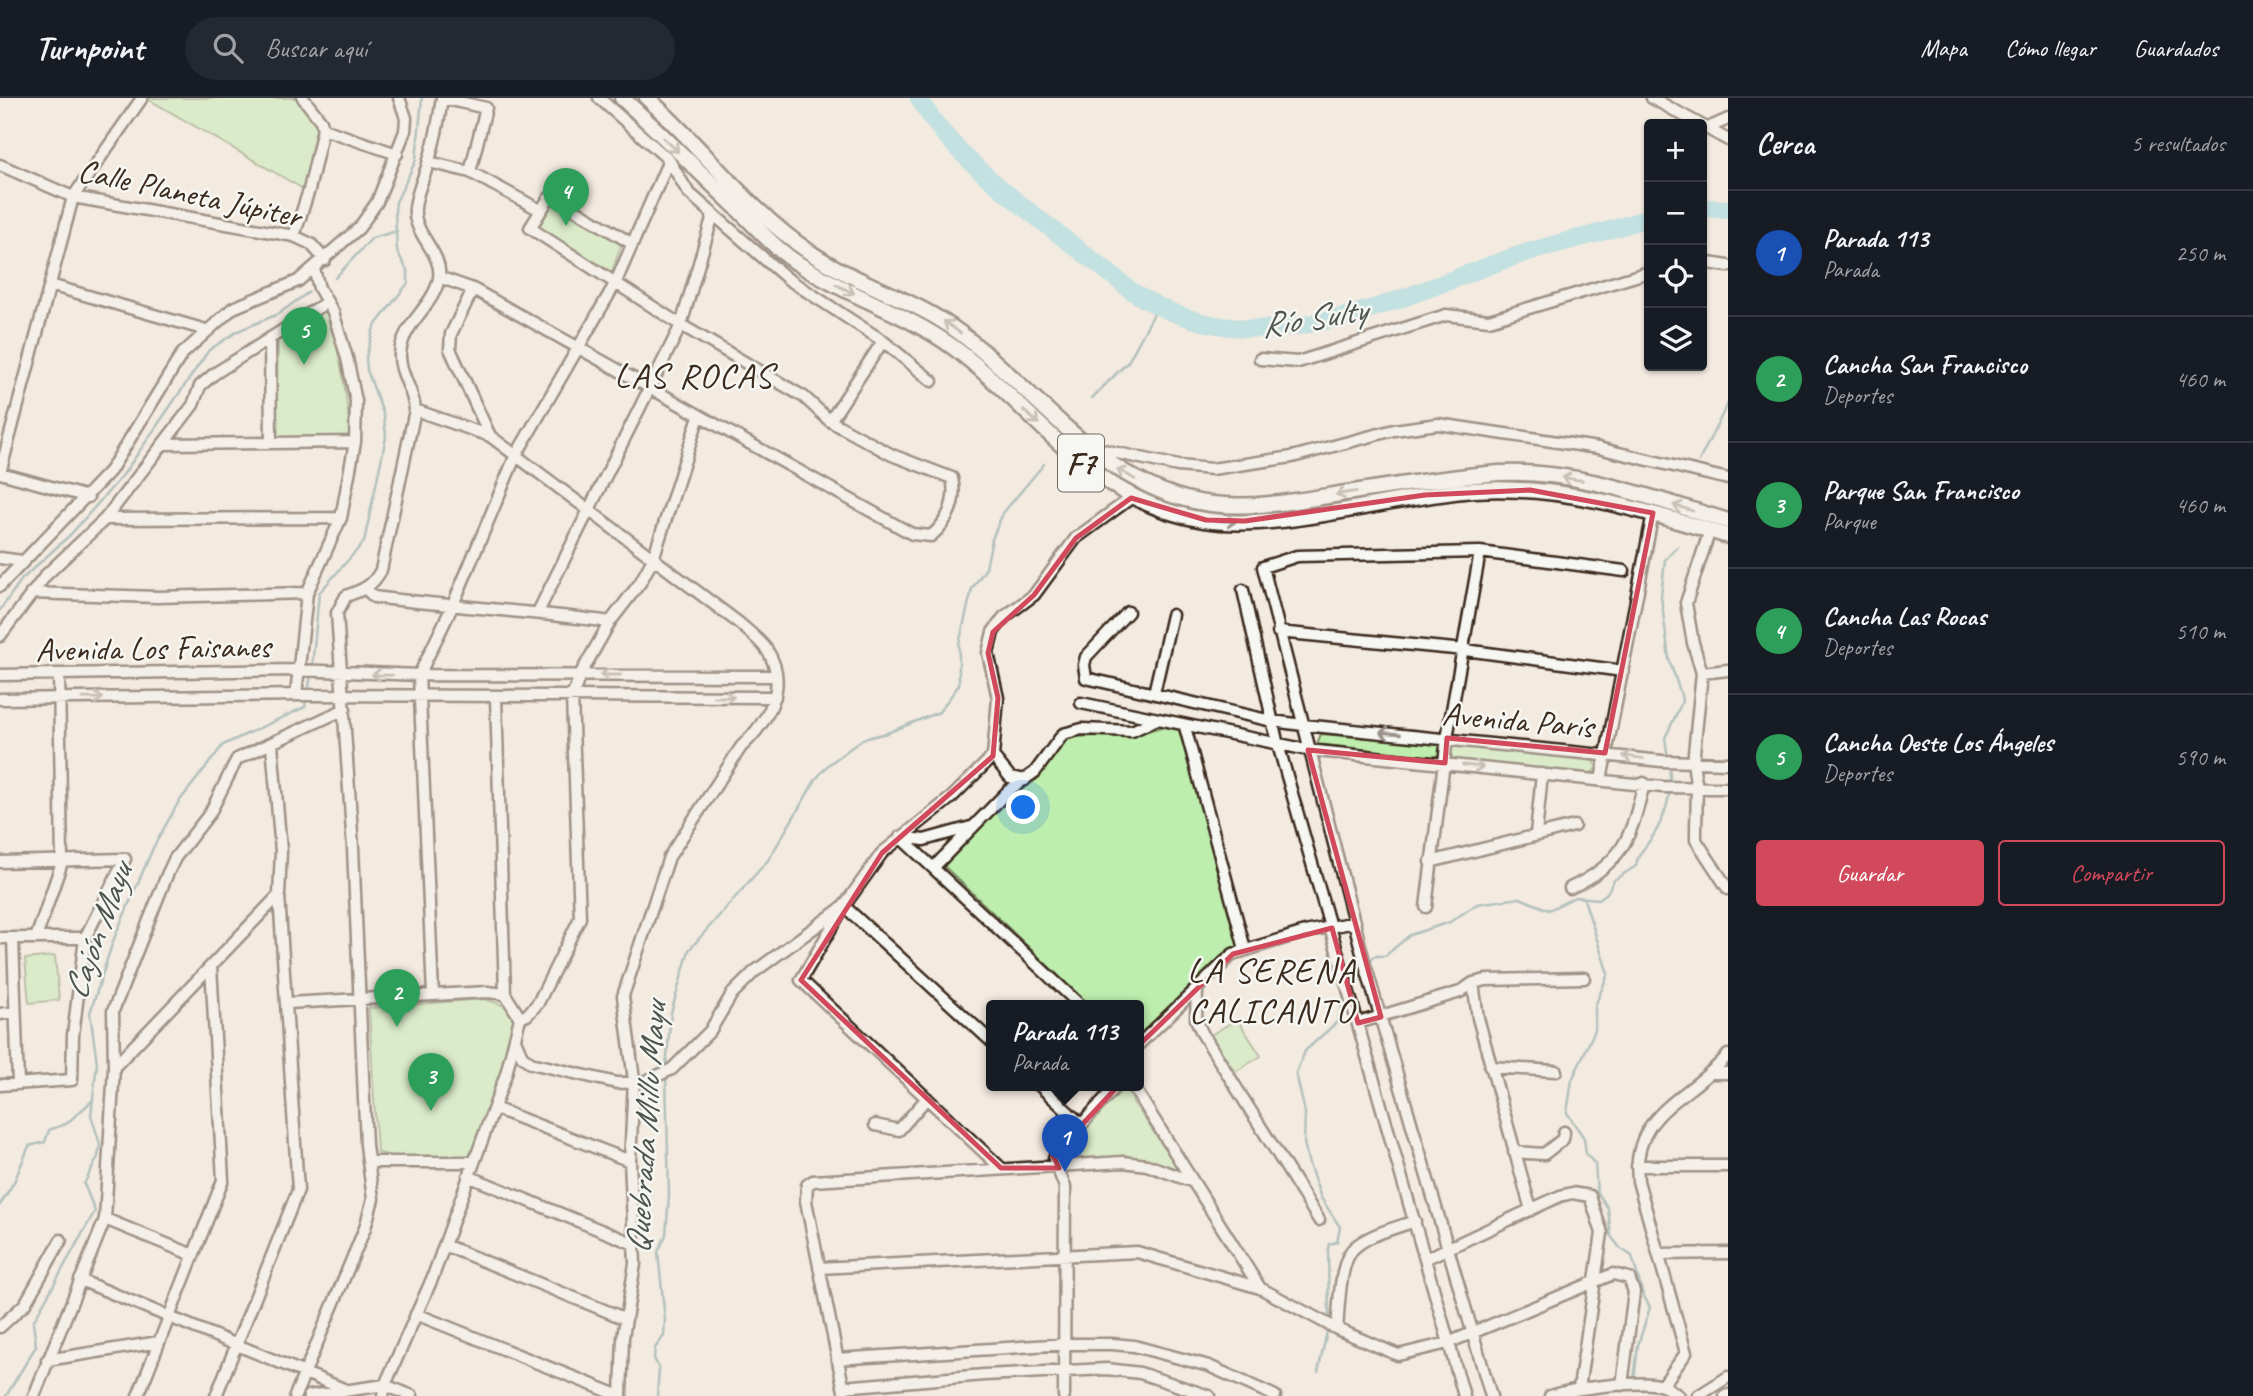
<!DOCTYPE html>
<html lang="es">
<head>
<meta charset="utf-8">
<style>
	body { margin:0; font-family:Caveat,sans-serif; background:#242831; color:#f1f3f6 }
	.controls { position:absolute; right:21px; top:21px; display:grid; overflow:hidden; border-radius:7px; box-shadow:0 2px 5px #0004 }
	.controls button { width:63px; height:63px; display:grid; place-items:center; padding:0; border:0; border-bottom:2px solid #363941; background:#171b24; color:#f1f3f6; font:35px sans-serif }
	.you { position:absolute; left:1024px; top:710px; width:24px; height:24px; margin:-18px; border:5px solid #fff; border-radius:50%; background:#1a73e8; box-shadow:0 0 0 10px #1a73e833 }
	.badge { display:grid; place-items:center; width:46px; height:46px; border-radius:50%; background:#d1495b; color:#fff; font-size:23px; font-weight:700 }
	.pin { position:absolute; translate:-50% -58px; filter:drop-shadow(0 2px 4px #0008) }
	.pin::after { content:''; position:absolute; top:37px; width:24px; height:21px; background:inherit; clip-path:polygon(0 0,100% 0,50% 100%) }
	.popup { position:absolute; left:986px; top:902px; width:158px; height:91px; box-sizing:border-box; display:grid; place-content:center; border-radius:7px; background:#171b24; filter:drop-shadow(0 2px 5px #0005); font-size:23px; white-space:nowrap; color:#9ea1a6 }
	.popup b { font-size:26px; color:#f1f3f6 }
	.popup::after { content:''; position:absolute; left:50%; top:100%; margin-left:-14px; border:14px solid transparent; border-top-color:#171b24 }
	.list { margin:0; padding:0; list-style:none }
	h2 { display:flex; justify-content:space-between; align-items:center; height:91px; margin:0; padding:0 28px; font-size:30px }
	h2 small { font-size:23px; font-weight:400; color:#9ea1a6 }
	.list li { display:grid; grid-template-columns:46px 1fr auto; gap:21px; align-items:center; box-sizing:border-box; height:126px; padding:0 28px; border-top:2px solid #363941 }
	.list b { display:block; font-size:26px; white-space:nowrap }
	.list p { margin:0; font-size:23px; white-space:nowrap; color:#9ea1a6 }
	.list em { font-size:23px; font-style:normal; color:#9ea1a6 }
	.actions { display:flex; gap:14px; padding:21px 28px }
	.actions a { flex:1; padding:16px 0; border:2px solid #d1495b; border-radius:7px; text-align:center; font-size:24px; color:#d1495b }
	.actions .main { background:#d1495b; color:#fff }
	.icon { flex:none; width:38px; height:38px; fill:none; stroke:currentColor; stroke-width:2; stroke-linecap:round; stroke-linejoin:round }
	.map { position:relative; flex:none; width:1728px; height:1298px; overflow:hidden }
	header { display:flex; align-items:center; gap:42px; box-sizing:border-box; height:98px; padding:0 35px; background:#171b24; border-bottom:2px solid #363941 }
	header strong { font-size:33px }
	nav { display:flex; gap:38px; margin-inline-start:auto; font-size:24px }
	.search { width:490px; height:63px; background:#242831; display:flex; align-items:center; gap:18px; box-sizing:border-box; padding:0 24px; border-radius:38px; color:#9ea1a6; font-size:26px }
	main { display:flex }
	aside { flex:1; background:#171b24 }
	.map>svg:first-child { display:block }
</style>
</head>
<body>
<header>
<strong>Turnpoint</strong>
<div class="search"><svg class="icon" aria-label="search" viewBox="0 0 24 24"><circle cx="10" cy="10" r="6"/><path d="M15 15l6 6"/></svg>Buscar aquí</div>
<nav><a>Mapa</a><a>Cómo llegar</a><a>Guardados</a></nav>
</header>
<main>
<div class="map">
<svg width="1728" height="1298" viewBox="0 0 1728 1298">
	<rect width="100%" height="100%" fill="#f3eae0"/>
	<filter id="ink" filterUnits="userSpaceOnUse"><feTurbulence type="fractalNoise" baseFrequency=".0143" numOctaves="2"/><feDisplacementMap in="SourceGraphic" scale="14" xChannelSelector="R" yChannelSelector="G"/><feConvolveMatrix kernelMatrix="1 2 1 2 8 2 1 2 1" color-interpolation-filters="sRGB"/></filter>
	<g filter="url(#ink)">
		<path fill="#beeead" stroke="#7c8c66" stroke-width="2" d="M150,0H297L317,26L305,92L148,1Z
			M554,103L622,144L612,174L538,131Z
			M323,213L327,214C341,256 347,295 350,339L276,340L278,242Z
			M1161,629L1179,632L1240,849L1219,860L1193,889L1139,941L1138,908H1090L944,768L1010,698L1037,681L1068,639L1134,637Z
			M1321,636L1436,645L1441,649L1442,655L1434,659L1317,646Z
			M1458,646L1592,662L1597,669L1591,676L1454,661L1450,657L1451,649Z
			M55,858L59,902L29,905L25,861Z
			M485,901L508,909L515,922L502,972L470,1059L396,1060L377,1054L369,910Z
			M1237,921L1261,958L1235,974L1211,937Z
			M1123,988H1128L1133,1004L1183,1076L1139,1060L1066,1064L1064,1061L1070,1047Z"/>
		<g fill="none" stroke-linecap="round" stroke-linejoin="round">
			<path stroke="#699292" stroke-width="2.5" d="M335,180L372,140L397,133
				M1092,300L1128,264L1158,208
				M1699,363L1728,305
				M0,512L22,481L71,436L123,377L209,252L238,233L278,216L309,194
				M312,571L319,495L364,444L386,339L384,318L367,272L366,259L374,229L408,185V174L397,153L395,114L396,104L416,62L422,0
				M308,595L311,577
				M1668,660L1665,640L1682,604L1681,597L1669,561L1661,498L1665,462L1677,449
				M1584,801L1608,876L1595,908V932L1572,982L1567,1015L1584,1040L1586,1056L1595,1066L1597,1093L1608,1111L1611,1138L1620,1150L1632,1158L1643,1197L1650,1209L1638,1247L1634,1282
				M1367,868L1374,858H1385L1410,837L1450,824L1477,806L1520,800L1549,812L1575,799L1599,801L1607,795L1614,782L1636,768C1637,756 1646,749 1653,738C1666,717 1673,692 1669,667
				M1351,890L1364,873
				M666,969L671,915L689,852L769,761L816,681L828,667L863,641L887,635L939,614L959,587V546L972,491L986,470L992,441L1003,415L1044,366
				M0,1107L14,1084L29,1048L45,1044L49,1032L66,1026L93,1002
				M1329,1223L1328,1151L1329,1146L1337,1144L1340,1129L1321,1100L1309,1066L1304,1045L1305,1015L1296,975L1305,953L1337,924L1345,898
				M1318,1274L1328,1229
				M6,1298L36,1248L33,1224L95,1113L84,1086L98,1059L100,1046L91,1017L97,965L90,915L113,843L153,750L178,705L223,647L305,609L306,601
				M657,1298L659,1271L654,1260L655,1250L664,1238L665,1222L658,1154L666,1137L669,1097L666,976"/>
			<path stroke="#87d7e0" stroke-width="18" d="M919,0C956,70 1068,139 1130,192C1259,277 1388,202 1516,158C1559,143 1606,136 1649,119
				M1702,110L1728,111"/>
			<defs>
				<path id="minor" d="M442,0L486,10L470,74
					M599,0L669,62L688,94L768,164L788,181L883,243L932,283
					M1652,0L1728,42
					M1708,30L1728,21
					M323,31L397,56
					M429,64L470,74L540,112
					M0,67L73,99L294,138L311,146L325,162
					M294,138L309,92L323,31L321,23L303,0
					M1702,164L1728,168
					M439,179L473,191L912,436L931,438C949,423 957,402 952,380L892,357L830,323L804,299L681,227L530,130L549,100L554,99L631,145
					M50,187L206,232
					M473,191L451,236L450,251L490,338
					M270,240L271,345
					M1260,261L1298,264L1446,217L1489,222L1649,174
					M415,312L490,338L739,525C748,533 760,542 767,552C790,587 768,624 741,649L669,759L623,898L634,982L630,1063L635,1166L623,1239L621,1298
					M830,323L883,243
					M165,346L355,344
					M1094,350L1178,368L1212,371L1292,359L1394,332L1438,326L1598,350L1728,381
					M0,375L73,99L142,0
					M0,375L88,399
					M105,421L341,420
					M1710,432L1686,505L1693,545L1702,575L1693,665L1697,690L1696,731V742L1728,791
					M0,460L22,463
					M0,488L110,373L182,256L233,210L298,183L359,130L377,104L405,33L406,20L399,0
					M366,491L374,499C453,509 531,513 610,524
					M1243,492L1277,643L1464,1298
					M31,495L157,499L307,495
					M538,514L681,227L713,117
					M1128,514L1086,559L1084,567L1086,580L1272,623L1303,627L1662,663L1728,665
					M1278,534L1465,552L1623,573
					M0,538L46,477L105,421L193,307L200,288L214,276L327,204
					M1702,575L1728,572
					M0,577L297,572L419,577L776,578
					M1154,595L1172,517
					M296,597L307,495L341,420L355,344L356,303L347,260L333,214L319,190L314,171
					M496,599L505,896
					M0,601L303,597L775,599
					M1081,605L1308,652L1663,689L1728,690
					M1185,629L1245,851
					M993,658L1010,679L1025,682
					M1601,682L1653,415
					M1536,736L1542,676
					M900,739L1081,908
					M901,739L924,742L971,729
					M0,764L125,761
					M1430,764L1574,728
					M934,769L1008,693L1035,674L1063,636L1082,631L1132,633L1155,622
					M1570,790C1624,765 1631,739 1644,685
					M1426,809L1447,640L1480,454
					M0,840H85
					M13,840L18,986
					M36,840L62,764L59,577
					M1473,885L1478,920L1531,1112
					M1197,893L1196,921L1202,935L1319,1122
					M433,897L419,577L452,509L515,359L615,186L669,62
					M288,905L487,894L505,896L520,920L506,976L432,1181L385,1287L383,1298
					M0,916L15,914
					M520,920L527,917L538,905L580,820L572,599L580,577L610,524L640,485L653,461L699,318
					M1358,925L1460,894L1473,885L1486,882L1584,880
					M515,942L522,958L531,965L617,985L644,984L672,971L710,933L732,896L754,874L844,808L992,944
					M1138,947L1233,856L1305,834L1355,824
					M114,969L279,797
					M1490,969L1556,973
					M1710,975H1728
					M0,987L72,982L73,937L85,840L125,761
					M1040,988L1081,1026
					M1133,988L1260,1190
					M494,1010L630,1063
					M875,1027L899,1032L927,1000
					M1514,1054L1544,1056L1563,1041L1564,1034
					M371,1064H473
					M1637,1068H1728
					M1001,1070L801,882L844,808L882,755L952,699L993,658L998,600L988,555L993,534L1004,519L1034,497L1076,440L1131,400
					M468,1078L632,1145
					M105,1121L193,1157
					M444,1147L626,1221
					M1660,1156L1728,1155
					M1425,1161L1560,1098L1572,1095L1590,1098L1602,1135L1579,1290
					M819,1170L1137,1154L1260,1190L1337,1231L1398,1257L1448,1245L1613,1176L1629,1180L1634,1194L1622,1287
					M80,1182L346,1292
					M416,1216L620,1298
					M0,1229L25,1206L61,1142
					M1337,1231C1339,1212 1339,1164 1354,1150C1369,1136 1396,1130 1415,1123
					M837,1261L1067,1246H1112L1134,1248L1209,1268L1275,1298
					M47,1262L159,1244
					M1663,1287L1686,1255L1638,1083C1631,1013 1689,1002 1728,957
					M843,1289L984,1277L1107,1271L1140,1275L1209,1298
					M34,1298L105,1121L114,969L113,913L167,777L175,760L210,715L237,661L345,611
					M138,1298L223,1082L211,868
					M216,1298L298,1092L279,797L281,753L272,646
					M295,1298L365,1130L373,1101L366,1047L353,750L337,515L346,498C363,492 373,488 381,472L415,312C414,292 399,276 400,256C402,225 434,209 439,180C443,154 412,136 415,110C416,96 423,82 427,69C434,47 439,23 442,0
					M309,1298L385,1287L412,1298
					M845,1298L806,1103L807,1087L813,1083L1123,1064L1147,1067L1191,1083
					M1064,1298L1065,1089L1054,1061L1057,1054L1116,988
					M1491,1298L1364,863L1263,469L1297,458L1480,454L1624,473
					M1550,1298C1571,1291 1647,1280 1665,1289C1670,1291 1674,1295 1679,1298
					M1698,1298L1728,1279
					M1725,1298L1728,1297"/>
				<path id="highway" d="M622,0C661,35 698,73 736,109C757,130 777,153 802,168C851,199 906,215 953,249C1038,312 1090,404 1204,422C1284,434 1391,398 1474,392C1562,386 1645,413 1728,438
					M647,0C702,48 747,112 808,153C855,186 914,200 960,235C1041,295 1104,393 1211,406C1254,411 1297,403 1340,396C1393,388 1446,379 1499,375C1577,371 1654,401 1728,423"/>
			</defs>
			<use href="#minor" stroke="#3b2a1e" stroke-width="15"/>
			<use href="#highway" stroke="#3b2a1e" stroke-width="19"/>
			<use href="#minor" stroke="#f6f6f2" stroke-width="10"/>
			<use href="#highway" stroke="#f6f6f2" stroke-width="14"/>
		</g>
		<defs><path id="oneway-shaft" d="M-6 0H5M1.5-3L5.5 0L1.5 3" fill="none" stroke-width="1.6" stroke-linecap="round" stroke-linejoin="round" transform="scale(1.75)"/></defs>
		<g stroke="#989088">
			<use href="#oneway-shaft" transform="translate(671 47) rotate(44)"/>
			<use href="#oneway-shaft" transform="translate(845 191) rotate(26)"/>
			<use href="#oneway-shaft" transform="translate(952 229) rotate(-144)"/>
			<use href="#oneway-shaft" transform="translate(1031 319) rotate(42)"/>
			<use href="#oneway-shaft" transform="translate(1126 376) rotate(-149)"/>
			<use href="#oneway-shaft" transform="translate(1572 381) rotate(-172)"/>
			<use href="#oneway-shaft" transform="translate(1346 395) rotate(171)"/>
			<use href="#oneway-shaft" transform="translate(1683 410) rotate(-163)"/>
			<use href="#oneway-shaft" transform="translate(1226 423) rotate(2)"/>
			<use href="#oneway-shaft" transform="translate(382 577) rotate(-179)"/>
			<use href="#oneway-shaft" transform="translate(610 577) rotate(-180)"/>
			<use href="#oneway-shaft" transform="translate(724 599)"/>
			<use href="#oneway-shaft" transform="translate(93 600) rotate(-1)"/>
			<use href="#oneway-shaft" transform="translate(1390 635) rotate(-175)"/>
			<use href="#oneway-shaft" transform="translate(1633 659) rotate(-172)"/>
			<use href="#oneway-shaft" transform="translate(1473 668) rotate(6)"/>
		</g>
	</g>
	<path d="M0 0H1728V1298H0ZM1530,392L1653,415L1605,655L1447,640L1445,665L1308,652L1381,919L1358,925L1332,830L1233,856L1137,949L1130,975L1053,1058L1059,1070H1001L801,882L882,755L993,658L998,600L988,555L993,534L1034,497L1076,440L1131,400L1206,422L1245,423L1425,397Z" fill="#f3eae0" fill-opacity=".55" fill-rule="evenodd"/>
	<path fill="none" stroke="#d1495b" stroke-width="5" stroke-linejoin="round" d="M1530,392L1653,415L1605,655L1447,640L1445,665L1308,652L1381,919L1358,925L1332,830L1233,856L1137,949L1130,975L1053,1058L1059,1070H1001L801,882L882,755L993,658L998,600L988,555L993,534L1034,497L1076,440L1131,400L1206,422L1245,423L1425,397Z"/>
	<g text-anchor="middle" stroke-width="5" stroke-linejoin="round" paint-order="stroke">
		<rect fill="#f6f6f2" stroke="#73675e" stroke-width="2" x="1058" y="336.5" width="46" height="57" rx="5"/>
		<g font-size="32" font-weight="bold" fill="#3b2a1e">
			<text x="1081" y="376">F7</text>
		</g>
		<g font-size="33" fill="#3b2a1e" stroke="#f6f6f2">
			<text transform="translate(190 94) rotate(12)" y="12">Calle Planeta Júpiter</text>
			<text transform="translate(153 549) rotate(-1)" y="12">Avenida Los Faisanes</text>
			<text transform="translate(1518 621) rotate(5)" y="12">Avenida París</text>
		</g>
		<g font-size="35" font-style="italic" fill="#4e554e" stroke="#f6f6f2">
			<text transform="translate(1313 219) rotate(-9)" y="12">Río Sulty</text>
			<text transform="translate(97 833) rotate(-70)" y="12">Cajón Mayu</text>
			<text transform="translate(645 1030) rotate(-86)" y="12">Quebrada Millu Mayu</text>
		</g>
		<g font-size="35" letter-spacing="2" fill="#3b2a1e" stroke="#f6f6f2">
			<text x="694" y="289">LAS ROCAS</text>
			<text x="1272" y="884">LA SERENA<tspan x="1272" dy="40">CALICANTO</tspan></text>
		</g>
	</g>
</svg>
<div class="controls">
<button>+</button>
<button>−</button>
<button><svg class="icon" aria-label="locate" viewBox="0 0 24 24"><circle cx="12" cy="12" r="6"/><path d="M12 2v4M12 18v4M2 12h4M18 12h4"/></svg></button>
<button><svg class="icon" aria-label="layers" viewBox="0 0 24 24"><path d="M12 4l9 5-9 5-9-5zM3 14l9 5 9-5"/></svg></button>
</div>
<div class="you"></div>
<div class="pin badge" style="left:1065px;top:1074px;background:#1a4fb4">1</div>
<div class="popup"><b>Parada 113</b>Parada</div>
<div class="pin badge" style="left:397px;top:929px;background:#2e9e5b">2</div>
<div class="pin badge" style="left:431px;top:1013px;background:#2e9e5b">3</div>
<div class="pin badge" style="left:566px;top:128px;background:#2e9e5b">4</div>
<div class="pin badge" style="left:304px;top:267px;background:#2e9e5b">5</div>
</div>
<aside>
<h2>Cerca<small>5 resultados</small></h2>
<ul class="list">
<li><span class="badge" style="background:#1a4fb4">1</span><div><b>Parada 113</b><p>Parada</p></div><em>250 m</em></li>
<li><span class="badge" style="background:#2e9e5b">2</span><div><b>Cancha San Francisco</b><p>Deportes</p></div><em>460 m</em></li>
<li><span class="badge" style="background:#2e9e5b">3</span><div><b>Parque San Francisco</b><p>Parque</p></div><em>460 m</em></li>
<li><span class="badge" style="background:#2e9e5b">4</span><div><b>Cancha Las Rocas</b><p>Deportes</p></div><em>510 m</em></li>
<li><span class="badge" style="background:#2e9e5b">5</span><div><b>Cancha Oeste Los Ángeles</b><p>Deportes</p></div><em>590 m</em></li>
</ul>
<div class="actions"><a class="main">Guardar</a><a>Compartir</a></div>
</aside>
</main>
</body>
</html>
